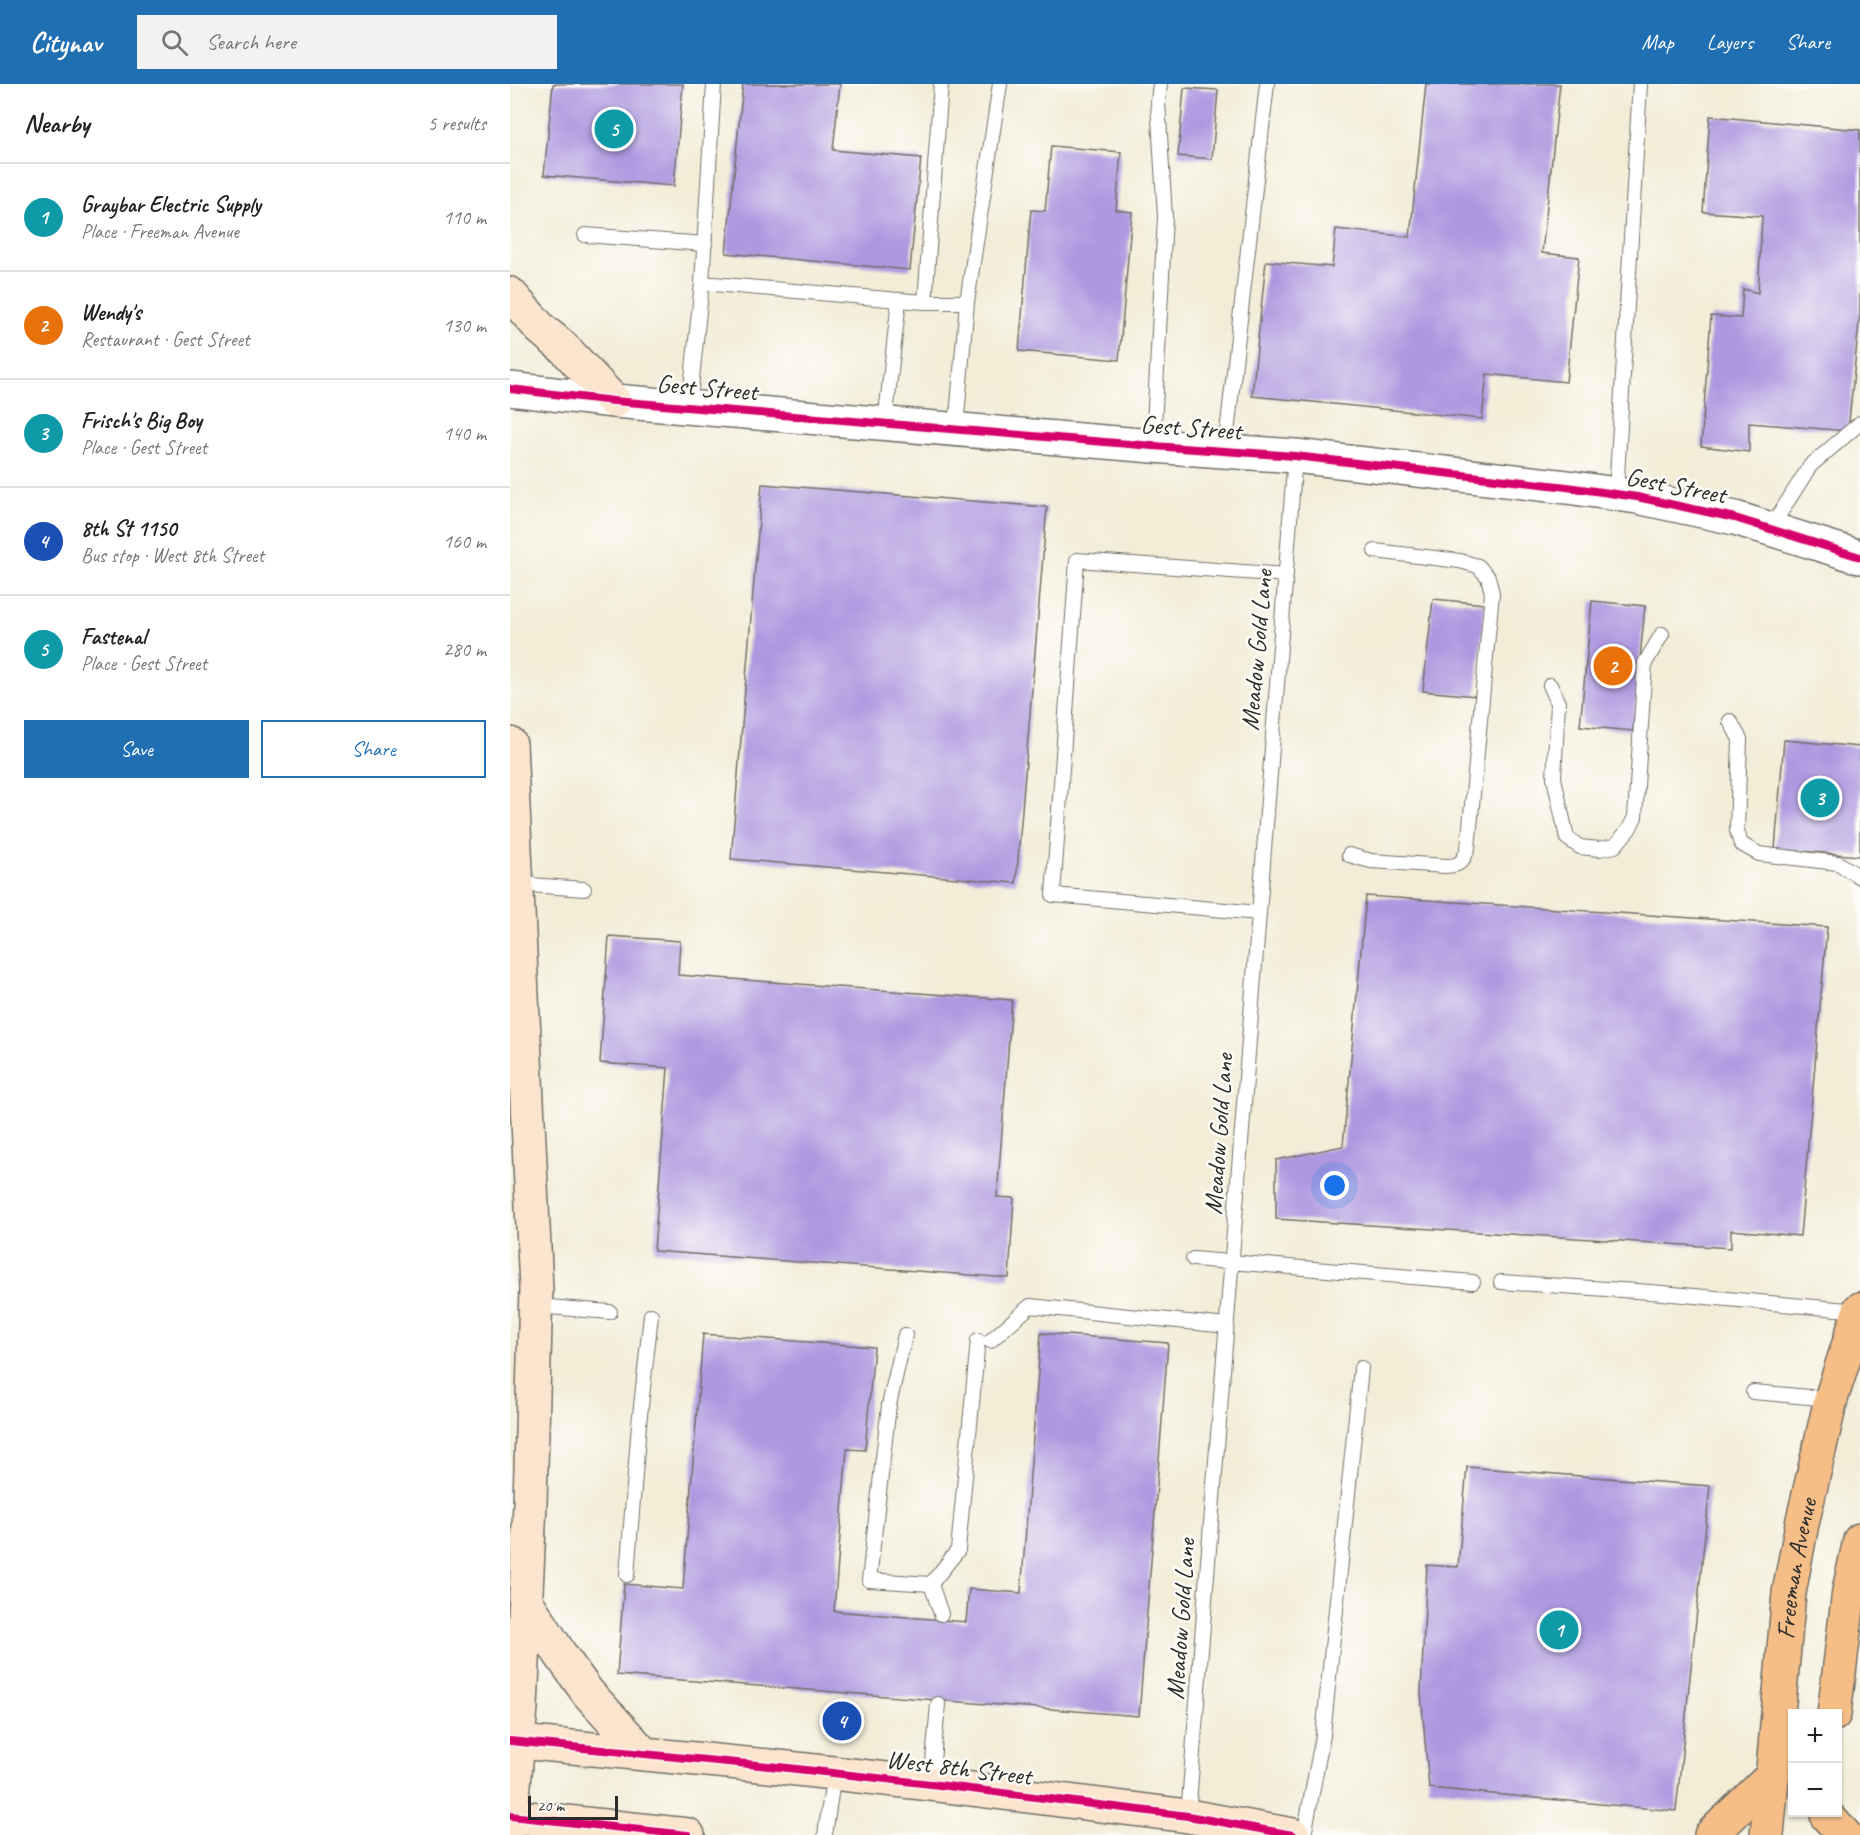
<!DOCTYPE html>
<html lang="en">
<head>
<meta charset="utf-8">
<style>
	body { margin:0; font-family:Caveat,sans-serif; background:#f2f2f2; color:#222 }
	.controls { position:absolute; right:18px; bottom:18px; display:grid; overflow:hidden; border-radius:0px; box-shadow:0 2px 4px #0004 }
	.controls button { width:54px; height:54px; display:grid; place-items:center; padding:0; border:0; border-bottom:2px solid #e0e0e0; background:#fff; color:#222; font:30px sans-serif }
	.scale { position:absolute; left:18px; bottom:15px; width:90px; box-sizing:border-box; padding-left:6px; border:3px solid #2b2b2b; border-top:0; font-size:16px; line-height:21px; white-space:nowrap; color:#2b2b2b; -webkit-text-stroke:4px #fdfcf7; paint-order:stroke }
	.you { position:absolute; left:825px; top:1102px; width:21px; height:21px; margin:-15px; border:4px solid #fff; border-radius:50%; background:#1a73e8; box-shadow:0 0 0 9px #1a73e833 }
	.badge { display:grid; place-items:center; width:39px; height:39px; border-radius:50%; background:#1f6fb2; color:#fff; font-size:20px; font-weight:700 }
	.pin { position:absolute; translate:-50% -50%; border:3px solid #fff; box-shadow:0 2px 6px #0006 }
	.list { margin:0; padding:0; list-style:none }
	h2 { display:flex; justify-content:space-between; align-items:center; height:78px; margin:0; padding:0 24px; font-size:26px }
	h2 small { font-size:20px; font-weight:400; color:#767676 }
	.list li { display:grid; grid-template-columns:39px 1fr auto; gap:18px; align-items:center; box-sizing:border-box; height:108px; padding:0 24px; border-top:2px solid #e0e0e0 }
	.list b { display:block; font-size:22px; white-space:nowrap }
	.list p { margin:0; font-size:20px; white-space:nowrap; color:#767676 }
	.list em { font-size:20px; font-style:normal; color:#767676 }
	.actions { display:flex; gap:12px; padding:18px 24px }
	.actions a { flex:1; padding:14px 0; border:2px solid #1f6fb2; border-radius:0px; text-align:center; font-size:21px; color:#1f6fb2 }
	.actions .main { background:#1f6fb2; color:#fff }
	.icon { flex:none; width:33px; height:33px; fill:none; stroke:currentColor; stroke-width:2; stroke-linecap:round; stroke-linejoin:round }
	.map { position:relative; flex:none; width:1350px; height:1751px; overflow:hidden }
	header { display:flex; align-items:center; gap:36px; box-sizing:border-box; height:84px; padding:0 30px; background:#1f6fb2; color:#fff }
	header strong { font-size:28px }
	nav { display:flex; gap:33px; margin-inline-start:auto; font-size:21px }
	.search { width:420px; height:54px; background:#f2f2f2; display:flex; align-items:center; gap:15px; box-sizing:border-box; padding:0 21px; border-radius:0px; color:#767676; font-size:22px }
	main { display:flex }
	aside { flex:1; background:#fff }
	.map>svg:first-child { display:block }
</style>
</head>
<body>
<header>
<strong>Citynav</strong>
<div class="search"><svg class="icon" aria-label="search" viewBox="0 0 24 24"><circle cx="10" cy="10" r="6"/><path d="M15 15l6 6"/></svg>Search here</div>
<nav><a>Map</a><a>Layers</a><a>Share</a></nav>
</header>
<main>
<aside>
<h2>Nearby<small>5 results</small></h2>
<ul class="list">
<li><span class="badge" style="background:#0f9aa8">1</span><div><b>Graybar Electric Supply</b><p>Place · Freeman Avenue</p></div><em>110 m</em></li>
<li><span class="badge" style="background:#e8710a">2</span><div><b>Wendy's</b><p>Restaurant · Gest Street</p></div><em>130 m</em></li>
<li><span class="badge" style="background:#0f9aa8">3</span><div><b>Frisch's Big Boy</b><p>Place · Gest Street</p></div><em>140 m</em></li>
<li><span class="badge" style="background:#1a4fb4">4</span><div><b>8th St 1150</b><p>Bus stop · West 8th Street</p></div><em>160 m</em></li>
<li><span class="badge" style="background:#0f9aa8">5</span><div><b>Fastenal</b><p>Place · Gest Street</p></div><em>280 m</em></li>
</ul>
<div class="actions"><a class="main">Save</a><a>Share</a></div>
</aside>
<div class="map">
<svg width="1350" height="1751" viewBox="0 0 1350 1751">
	<rect width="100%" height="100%" fill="#fdfcf7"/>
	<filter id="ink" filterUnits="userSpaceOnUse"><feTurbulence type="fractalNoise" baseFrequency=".0167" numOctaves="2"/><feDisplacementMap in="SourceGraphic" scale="12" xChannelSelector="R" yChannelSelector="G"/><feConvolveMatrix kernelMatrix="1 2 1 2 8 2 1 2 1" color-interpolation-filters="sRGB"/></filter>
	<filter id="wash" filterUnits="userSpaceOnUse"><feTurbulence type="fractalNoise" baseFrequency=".008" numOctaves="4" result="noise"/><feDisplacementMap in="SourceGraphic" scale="24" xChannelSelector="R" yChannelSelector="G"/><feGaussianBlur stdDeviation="1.35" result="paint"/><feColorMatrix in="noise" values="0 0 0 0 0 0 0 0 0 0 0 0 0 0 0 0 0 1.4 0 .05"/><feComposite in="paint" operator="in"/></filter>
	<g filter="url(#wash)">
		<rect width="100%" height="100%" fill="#f3edd8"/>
		<g id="blocks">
			<path fill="#ae98e0" d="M43,0H173L164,102L34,91Z
				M233,0H330L323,66L411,74L400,186L216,169Z
				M916,0H1050L1032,169L1069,173L1056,298L977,290L972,335L742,312L756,177L822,183L826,145L900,153Z
				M674,4L708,6L702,75L668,72Z
				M1200,32L1350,46V229L1338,347L1239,339V368L1191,362L1201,232L1231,234L1233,205L1248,209L1252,132L1193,128Z
				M541,62L611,68L606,126L622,128L609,276L509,267L521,126L535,127Z
				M252,400L537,423L506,799L221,775Z
				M923,515L975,520L966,612L913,607Z
				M1082,517L1135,522L1123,647L1070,642Z
				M1274,656L1350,663V772L1265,765Z
				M856,812L1317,843L1290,1152L1221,1146V1164L766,1135V1076L833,1062Z
				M99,852L170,857L168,891L502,916L487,1113L504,1114L499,1194L144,1167L158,984L90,979Z
				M531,1249L658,1259L629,1632L107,1591L114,1500L173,1505L193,1250L364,1263L355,1366L337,1365L324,1527L456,1538L459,1505L511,1509Z
				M957,1383L1200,1402L1166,1727L919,1704L911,1608L917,1481L948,1483Z"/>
		</g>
	</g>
	<g filter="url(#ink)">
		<use href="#blocks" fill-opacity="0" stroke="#716f68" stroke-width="1.5"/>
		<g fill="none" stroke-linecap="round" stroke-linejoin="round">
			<defs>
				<path id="service" d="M75,151L195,160
					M192,199L204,0
					M389,216L415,218L431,0
					M415,218H457
					M179,323L192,199L389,216L375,339
					M446,344L457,218L490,0
					M643,362L655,133L648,18L650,0
					M715,366L757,0
					M1106,410L1130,0
					M1260,445L1300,382L1350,339
					M1040,601L1048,619L1044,694L1057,754L1070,763L1089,765L1105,762L1119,745L1125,733L1135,579L1152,550
					M1220,637L1230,655L1227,747L1231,760L1249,770L1328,779L1350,793
					M839,771L861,777L935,782C950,782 953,778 958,764L982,509L978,493L968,482L950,477L865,467
					M7,800L74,805
					M749,829L543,811L567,476L776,491
					M683,1175L963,1198
					M991,1198L1141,1208L1349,1227
					M26,1222L100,1228
					M395,1251L379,1321L359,1496L421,1500L448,1466L468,1256
					M480,1257L520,1222L717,1242
					M1243,1308L1321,1315
					M117,1491L129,1340L141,1231
					M421,1500L431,1530
					M421,1700L428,1620
					M678,1732L785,372
					M315,1751L324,1689
					M794,1751L813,1651L851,1284"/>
				<path id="tertiary" d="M0,305L104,317L643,362L785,372L1057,403L1127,413L1225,434L1350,473"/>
				<path id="secondary" d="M0,210L31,245L54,264L104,317
					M0,660L26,1205L20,1419L11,1624L0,1744
					M16,1517L50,1570L78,1609L133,1669
					M0,1657L269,1683L421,1700L678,1732L783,1751
					M0,1732L178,1751"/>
				<g id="primary">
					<path d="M1324,1630L1339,1507L1350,1456"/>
					<path d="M1317,1732L1335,1751"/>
					<path d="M1201,1751L1263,1691"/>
					<path id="s1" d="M1257,1751L1279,1509L1292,1440L1321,1315L1350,1225"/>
				</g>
			</defs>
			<use href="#service" stroke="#716f68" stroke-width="16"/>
			<use href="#tertiary" stroke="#716f68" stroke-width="36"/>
			<use href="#secondary" stroke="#716f68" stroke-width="36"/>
			<use href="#primary" stroke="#716f68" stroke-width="36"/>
			<use href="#service" stroke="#fff" stroke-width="14"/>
			<use href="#tertiary" stroke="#fff" stroke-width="33"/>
			<use href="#secondary" stroke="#fbe5cf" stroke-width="33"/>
			<use href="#primary" stroke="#f6be87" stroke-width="33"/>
			<defs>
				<path id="cycleway" d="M0,305L104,317L643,362L785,372L1057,403L1127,413L1225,434L1350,473
					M0,1657L269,1683L421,1700L678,1732L783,1751
					M0,1732L178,1751"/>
			</defs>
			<use href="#cycleway" stroke="#fdfcf7" stroke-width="11"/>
			<use href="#cycleway" stroke="#d6006c" stroke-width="8"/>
		</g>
	</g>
	<g text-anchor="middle" stroke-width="5" stroke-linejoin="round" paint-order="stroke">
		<g font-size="26" fill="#2b2b2b" stroke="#fdfcf7">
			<text transform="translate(197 303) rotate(5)" y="9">Gest Street</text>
			<text transform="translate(681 343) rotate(4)" y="9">Gest Street</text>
			<text transform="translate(1166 401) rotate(11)" y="9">Gest Street</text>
			<text transform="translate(746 566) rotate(-85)" y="9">Meadow Gold Lane</text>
			<text transform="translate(708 1050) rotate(-86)" y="9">Meadow Gold Lane</text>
			<text dy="9" stroke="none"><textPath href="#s1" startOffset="268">Freeman Avenue</textPath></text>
			<text transform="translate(670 1535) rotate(-86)" y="9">Meadow Gold Lane</text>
			<text transform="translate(449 1683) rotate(7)" y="9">West 8th Street</text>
		</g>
	</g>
</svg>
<div class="controls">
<button>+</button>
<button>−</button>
</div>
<div class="scale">20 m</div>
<div class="you"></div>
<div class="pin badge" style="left:1049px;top:1546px;background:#0f9aa8">1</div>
<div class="pin badge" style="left:1103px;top:582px;background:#e8710a">2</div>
<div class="pin badge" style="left:1310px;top:714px;background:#0f9aa8">3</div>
<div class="pin badge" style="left:332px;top:1637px;background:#1a4fb4">4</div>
<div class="pin badge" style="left:104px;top:45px;background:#0f9aa8">5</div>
</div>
</main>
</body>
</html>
